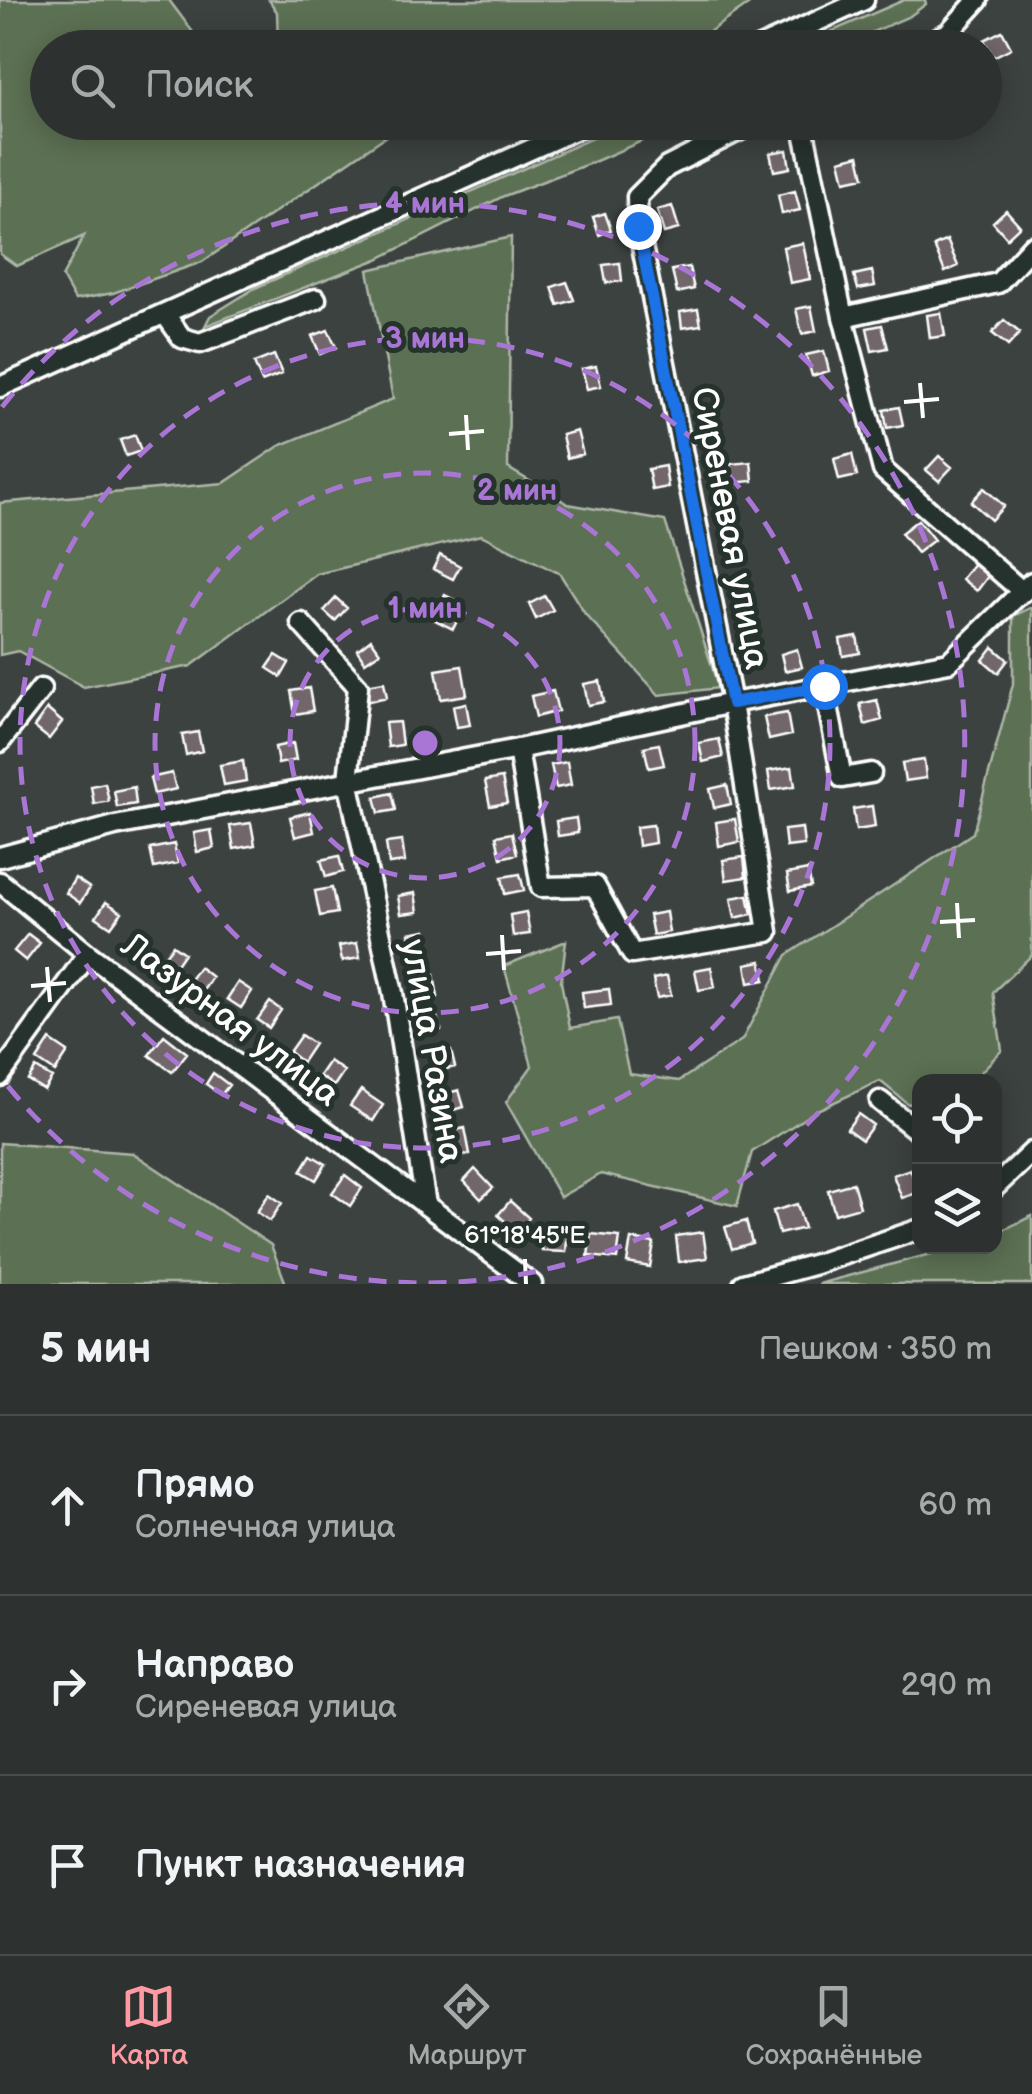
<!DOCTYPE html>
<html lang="ru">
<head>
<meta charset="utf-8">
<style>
	body { margin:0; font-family:"Balsamiq Sans",sans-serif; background:#393e3c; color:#f1f3f6 }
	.controls { position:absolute; right:30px; bottom:30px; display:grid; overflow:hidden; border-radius:20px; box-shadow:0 5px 25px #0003 }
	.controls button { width:90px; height:90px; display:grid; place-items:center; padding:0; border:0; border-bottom:2px solid #484d4c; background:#2d3230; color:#f1f3f6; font:50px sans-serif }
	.stop { position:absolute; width:30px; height:30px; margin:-22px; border:8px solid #1a73e8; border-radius:50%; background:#fff }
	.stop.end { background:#1a73e8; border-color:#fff; box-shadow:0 2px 10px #0008 }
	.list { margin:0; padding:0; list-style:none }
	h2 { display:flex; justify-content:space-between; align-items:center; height:130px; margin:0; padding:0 40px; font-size:42px }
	h2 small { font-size:32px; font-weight:400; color:#a7aaab }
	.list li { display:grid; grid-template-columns:65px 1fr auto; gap:30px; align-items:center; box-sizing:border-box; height:180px; padding:0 40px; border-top:2px solid #484d4c }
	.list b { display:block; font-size:38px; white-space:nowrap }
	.list p { margin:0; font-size:32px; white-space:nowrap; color:#a7aaab }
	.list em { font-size:32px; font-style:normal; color:#a7aaab }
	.icon { flex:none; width:55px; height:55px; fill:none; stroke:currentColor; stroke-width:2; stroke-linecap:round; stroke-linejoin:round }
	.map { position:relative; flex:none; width:1032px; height:1284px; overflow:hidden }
	.search { position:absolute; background:#2d3230; box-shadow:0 5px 25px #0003; left:30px; right:30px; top:30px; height:110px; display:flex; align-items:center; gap:25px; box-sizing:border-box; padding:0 35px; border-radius:55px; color:#a7aaab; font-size:38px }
	.sheet { height:670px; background:#2d3230 }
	nav { display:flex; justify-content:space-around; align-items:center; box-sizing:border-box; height:140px; border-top:2px solid #484d4c; background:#2d3230; font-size:28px; color:#a7aaab }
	nav a { display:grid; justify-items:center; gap:5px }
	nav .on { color:#ff9aa2 }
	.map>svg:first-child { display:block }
</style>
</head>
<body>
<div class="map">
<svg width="1032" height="1284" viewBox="0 0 1032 1284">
	<rect width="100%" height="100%" fill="#3c4240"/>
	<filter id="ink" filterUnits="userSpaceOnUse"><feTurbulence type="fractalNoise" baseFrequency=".01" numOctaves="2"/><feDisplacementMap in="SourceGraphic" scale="20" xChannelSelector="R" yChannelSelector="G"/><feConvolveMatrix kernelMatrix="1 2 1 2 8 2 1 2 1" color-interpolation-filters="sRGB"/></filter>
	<g filter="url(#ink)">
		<path fill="#5b6f52" stroke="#adb7a8" stroke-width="2.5" d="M0,0H169L204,47L48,48V122L419,123L398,128L202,262L113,293L75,300L62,277L84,236L17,266L0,254Z
			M269,0H755L687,47L278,48L277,12Z
			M904,0H925L926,4L910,16L838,47H796Z
			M626,123H683L596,161L504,196L378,259L205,326L210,316L255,288Z
			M511,237L508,468L568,504L665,521L719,688L659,695L585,614L560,574L481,535L317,574L191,666L84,687L18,651L0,655V503L224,483L279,446L393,399L368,270Z
			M1032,607V955L993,992L1002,1050L972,1081L920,1082L919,1102L908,1104L880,1081L817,1110L752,1152L737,1206L601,1174L560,1197L506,1102L532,1066L504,966L566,941L561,982L570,1028L617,1020L629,1074L679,1081L742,1040L787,955L973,833L1013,684V616Z
			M0,1143L133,1153L271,1245L286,1284H0Z
			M1032,1216V1284H818L957,1247L994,1246L995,1234Z"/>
		<path fill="#71666b" stroke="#fff" stroke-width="2.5" d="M1002,31L1011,48L993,57L984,40Z
			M787,150L790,168L774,171L770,153Z
			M859,155L864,177L845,181L840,160Z
			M795,191L800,210L782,214L778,195Z
			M672,206L679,229L664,233L657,210Z
			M1006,210L1020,226L1007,238L993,222Z
			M605,213L611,230L599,235L593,217Z
			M947,240L958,266L945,272L934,246Z
			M803,243L810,279L790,283L783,247Z
			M620,263L622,281L606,283L603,265Z
			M689,267L694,289L677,293L672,270Z
			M872,271L875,286L858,289L854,275Z
			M567,282L574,300L558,305L552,287Z
			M811,306L816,331L802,334L796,309Z
			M698,309L701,325L682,328L680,312Z
			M941,313L945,336L930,338L927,315Z
			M1004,320L1020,333L1008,346L992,333Z
			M882,325L888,348L872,351L867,328Z
			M328,330L336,347L320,354L312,336Z
			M824,351L829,371L812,376L806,355Z
			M274,355L282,374L262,382L254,363Z
			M596,366L601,386L587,389L582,369Z
			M899,407L903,425L887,428L884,410Z
			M716,411L722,448L704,451L698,414Z
			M577,431L583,454L567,458L562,435Z
			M135,435L141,451L126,456L120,440Z
			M852,454L857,476L839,480L834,459Z
			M939,456L952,467L939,481L926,470Z
			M751,462L753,481L732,483L730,464Z
			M665,466L668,487L652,490L648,469Z
			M984,488L1004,506L991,520L971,502Z
			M734,504L736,521L721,523L719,505Z
			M918,520L934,540L917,553L901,533Z
			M440,555L460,566L453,579L433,569Z
			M974,563L989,575L977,591L962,579Z
			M445,595L465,605L453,629L433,619Z
			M545,596L553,610L536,619L529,604Z
			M336,598L347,608L335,621L324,611Z
			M857,636L860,653L843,656L840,639Z
			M371,639L380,652L365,662L357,650Z
			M993,647L1008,660L998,673L983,660Z
			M797,649L802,667L785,671L781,654Z
			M276,655L289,663L281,677L267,668Z
			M462,666L467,695L441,699L436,670Z
			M600,681L604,702L588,705L584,684Z
			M384,682L387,697L369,701L366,685Z
			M309,688L313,711L295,714L291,691Z
			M553,691L558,711L536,717L531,696Z
			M877,700L882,720L865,725L860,704Z
			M466,703L470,725L457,727L453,706Z
			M47,709L62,722L49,739L34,727Z
			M787,713L791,735L769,740L764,717Z
			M399,722L402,745L388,747L385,723Z
			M198,732L202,751L186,755L182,735Z
			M719,739L723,757L703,762L699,743Z
			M293,743L296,760L278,764L275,747Z
			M659,744L664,765L649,768L644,747Z
			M924,760L926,778L905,781L902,763Z
			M243,761L246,781L224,785L220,765Z
			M567,762L571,785L556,788L551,765Z
			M792,767L795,786L771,790L768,771Z
			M172,773L176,789L154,794L150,778Z
			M502,778L507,803L490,806L485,781Z
			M105,783L109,801L94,804L91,786Z
			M727,785L731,804L714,808L710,789Z
			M134,787L136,804L117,807L114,791Z
			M392,793L396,810L379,813L375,797Z
			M872,806L875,827L856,830L853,809Z
			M310,812L314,832L295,837L290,817Z
			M576,818L578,833L558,836L556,821Z
			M735,819L739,842L719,846L716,822Z
			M251,823L255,845L234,849L230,826Z
			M653,825L655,843L638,846L636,827Z
			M802,828L804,845L786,847L784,830Z
			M211,830L214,848L197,852L194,833Z
			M512,833L517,854L501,858L496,836Z
			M402,841L405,862L389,864L386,843Z
			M174,844L178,863L154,868L150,849Z
			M339,856L343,872L326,877L321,860Z
			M744,857L746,877L726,880L723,860Z
			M808,870L811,887L790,891L787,874Z
			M520,874L524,890L505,894L502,877Z
			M75,878L90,888L80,903L66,893Z
			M332,888L337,913L320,916L315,891Z
			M415,893L418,912L401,914L398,896Z
			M748,895L752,914L735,918L731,898Z
			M106,902L122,912L111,927L96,917Z
			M526,912L530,934L513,936L510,915Z
			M666,912L669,932L653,935L649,915Z
			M426,930L428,945L411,948L409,933Z
			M28,934L40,943L26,961L14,951Z
			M357,943L360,958L342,961L339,946Z
			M173,945L184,953L173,969L161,960Z
			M761,961L765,980L749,983L746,964Z
			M199,967L212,977L201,994L187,984Z
			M711,967L715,987L699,990L695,970Z
			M434,975L438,997L422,1000L418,979Z
			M667,976L671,995L657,998L653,979Z
			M238,982L252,991L241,1008L227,999Z
			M609,989L611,1005L584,1008L582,992Z
			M270,1002L281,1010L269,1028L257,1020Z
			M436,1014L441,1030L426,1034L421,1018Z
			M164,1035L187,1053L172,1072L149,1055Z
			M301,1035L314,1044L302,1062L289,1052Z
			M50,1040L68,1052L55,1072L37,1060Z
			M451,1051L455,1067L437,1071L433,1055Z
			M329,1061L344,1071L334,1086L319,1076Z
			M36,1068L52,1078L44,1090L28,1080Z
			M213,1073L229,1085L221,1095L206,1084Z
			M361,1090L383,1105L373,1121L350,1106Z
			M459,1090L464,1107L445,1112L441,1095Z
			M858,1114L873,1125L862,1140L847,1129Z
			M465,1128L470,1154L452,1158L446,1132Z
			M311,1155L326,1164L316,1180L301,1171Z
			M475,1169L493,1188L481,1199L464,1181Z
			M910,1169L920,1192L902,1198L893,1175Z
			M345,1175L362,1188L350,1206L332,1193Z
			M853,1183L860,1207L835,1214L828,1190Z
			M269,1194L282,1203L270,1221L257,1212Z
			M510,1201L529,1218L517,1232L498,1215Z
			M797,1204L804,1228L779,1234L773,1211Z
			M746,1221L752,1243L732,1249L725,1227Z
			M543,1227L568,1229L566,1252L542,1251Z
			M703,1232L707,1258L679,1262L676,1236Z
			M591,1234L620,1237L617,1259L588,1256Z
			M631,1239L654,1243L650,1267L627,1263Z"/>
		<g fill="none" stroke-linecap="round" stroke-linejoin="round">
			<defs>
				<path id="minor" d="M758,48L864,0
					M917,48L948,33L978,0
					M802,122L843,317L883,470L1023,592
					M165,314L182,338L200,343L316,299
					M843,317L998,283L1032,246
					M0,387L592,122
					M301,623L358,687L348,780L393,993L426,1205
					M824,686L842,778L871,773
					M0,742L41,689
					M518,749L541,887L595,886L632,954L768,932L732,703L638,226L637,197L667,167L756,122
					M0,857L115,826L518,749L732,703L949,662L1032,582
					M0,882L88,954L532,1284
					M0,1076L88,954
					M880,1101L920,1133
					M994,1188L1032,1152
					M743,1284L816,1264L920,1229"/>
			</defs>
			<use href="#minor" stroke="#fff" stroke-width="25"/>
			<use href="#minor" stroke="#26332d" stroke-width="18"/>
		</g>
	</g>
	<g fill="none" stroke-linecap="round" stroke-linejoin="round" filter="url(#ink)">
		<path stroke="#1a73e8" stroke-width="12" d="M638,226L732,703L824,686"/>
	</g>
	<path fill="none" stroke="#fff" stroke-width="4" d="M920,383L923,418M904,402L939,399M466,415L468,450M449,434L484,431M957,903L959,938M940,922L975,920M502,935L504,970M486,954L521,951M47,967L50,1002M31,986L66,983M525,1259L526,1284"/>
	<g fill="none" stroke="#a976d5" stroke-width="5" stroke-dasharray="18 12">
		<circle cx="425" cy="743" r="135"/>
		<circle cx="425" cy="743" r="270"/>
		<circle cx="425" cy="743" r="405"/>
		<path d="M2 407A540 540 0 1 1 2 1079"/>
	</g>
	<g text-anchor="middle" stroke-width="10" stroke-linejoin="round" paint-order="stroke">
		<g font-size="35" fill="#fff" stroke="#26332d">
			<text transform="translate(731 528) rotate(79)" y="12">Сиреневая улица</text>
			<text transform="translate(231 1019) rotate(37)" y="12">Лазурная улица</text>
			<text transform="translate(433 1051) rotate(80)" y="12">улица Разина</text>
		</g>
	</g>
	<g font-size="25" text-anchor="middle" fill="#fff" stroke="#26332d" stroke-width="10" stroke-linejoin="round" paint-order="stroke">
		<text x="525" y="1243">61°18'45"E</text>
	</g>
	<circle cx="425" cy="743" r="15" fill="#a976d5" stroke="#26332d" stroke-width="5"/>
	<g font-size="30" text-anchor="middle" font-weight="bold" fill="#a976d5" stroke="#26332d" stroke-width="10" stroke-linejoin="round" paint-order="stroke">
		<text x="425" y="213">4 мин</text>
		<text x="425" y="348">3 мин</text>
		<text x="517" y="500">2 мин</text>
		<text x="425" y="618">1 мин</text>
	</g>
</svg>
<div class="controls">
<button><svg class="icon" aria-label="locate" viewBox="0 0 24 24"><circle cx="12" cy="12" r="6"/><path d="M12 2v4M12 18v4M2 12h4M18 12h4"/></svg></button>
<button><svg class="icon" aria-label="layers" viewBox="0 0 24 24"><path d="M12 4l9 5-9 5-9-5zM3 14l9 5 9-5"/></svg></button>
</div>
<div class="stop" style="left:824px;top:686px"></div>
<div class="stop end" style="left:638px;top:226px"></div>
<div class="search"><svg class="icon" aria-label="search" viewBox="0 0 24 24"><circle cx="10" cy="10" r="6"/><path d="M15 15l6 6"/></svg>Поиск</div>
</div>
<section class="sheet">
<h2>5 мин<small>Пешком · 350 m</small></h2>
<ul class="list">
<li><svg class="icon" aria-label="ahead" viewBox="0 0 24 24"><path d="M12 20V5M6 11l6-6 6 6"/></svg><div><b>Прямо</b><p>Солнечная улица</p></div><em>60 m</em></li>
<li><svg class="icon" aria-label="right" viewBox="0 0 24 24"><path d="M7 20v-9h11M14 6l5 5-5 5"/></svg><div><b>Направо</b><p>Сиреневая улица</p></div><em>290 m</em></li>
<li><svg class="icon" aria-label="arrive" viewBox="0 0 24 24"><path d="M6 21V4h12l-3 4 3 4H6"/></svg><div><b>Пункт назначения</b></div></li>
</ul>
</section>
<nav>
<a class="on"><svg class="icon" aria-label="map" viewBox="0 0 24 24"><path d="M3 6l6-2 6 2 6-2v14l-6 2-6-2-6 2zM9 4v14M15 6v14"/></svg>Карта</a>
<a><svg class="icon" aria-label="directions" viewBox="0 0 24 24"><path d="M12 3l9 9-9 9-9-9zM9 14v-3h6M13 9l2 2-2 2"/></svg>Маршрут</a>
<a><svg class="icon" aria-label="saved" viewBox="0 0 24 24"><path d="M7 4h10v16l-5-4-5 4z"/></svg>Сохранённые</a>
</nav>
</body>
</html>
